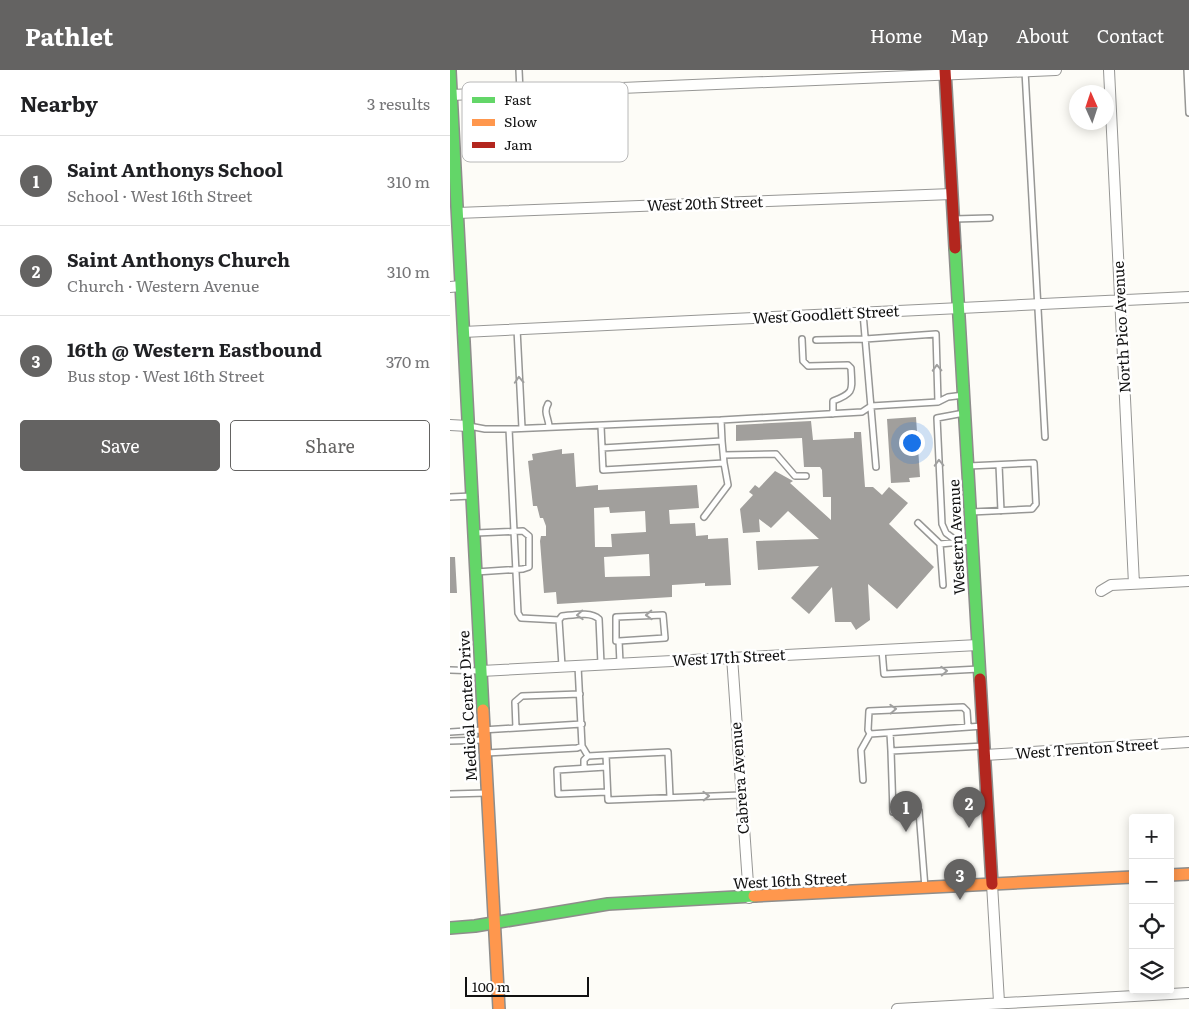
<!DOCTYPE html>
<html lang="en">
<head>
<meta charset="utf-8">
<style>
	body { margin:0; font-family:Literata,serif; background:#f2f2f2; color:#202124 }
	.controls { position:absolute; right:15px; bottom:15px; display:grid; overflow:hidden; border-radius:5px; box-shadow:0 2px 12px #0003 }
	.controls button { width:45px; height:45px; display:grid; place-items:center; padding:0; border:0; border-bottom:1px solid #e0e0e0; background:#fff; color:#202124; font:25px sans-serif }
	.compass { position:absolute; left:619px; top:15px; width:45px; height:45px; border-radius:50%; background:#fff; box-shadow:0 2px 12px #0003; rotate:357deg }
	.scale { position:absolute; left:15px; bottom:12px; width:124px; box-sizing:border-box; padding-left:5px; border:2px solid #111; border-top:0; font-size:14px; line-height:18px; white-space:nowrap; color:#111; -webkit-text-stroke:4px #fff; paint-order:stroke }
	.you { position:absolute; left:461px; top:372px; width:18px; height:18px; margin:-12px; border:4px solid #fff; border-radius:50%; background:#1a73e8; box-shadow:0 0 0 8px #1a73e833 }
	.badge { display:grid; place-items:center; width:32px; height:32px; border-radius:50%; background:#646362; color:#fff; font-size:16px; font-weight:700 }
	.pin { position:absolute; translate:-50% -41px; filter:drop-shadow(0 1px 2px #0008) }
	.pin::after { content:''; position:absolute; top:26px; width:18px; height:15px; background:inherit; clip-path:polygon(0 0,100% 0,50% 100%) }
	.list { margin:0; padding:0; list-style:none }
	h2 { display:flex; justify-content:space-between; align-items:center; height:65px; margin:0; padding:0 20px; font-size:21px }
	h2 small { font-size:16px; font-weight:400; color:#757577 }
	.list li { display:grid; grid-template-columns:32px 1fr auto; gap:15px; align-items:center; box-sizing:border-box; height:90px; padding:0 20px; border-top:1px solid #e0e0e0 }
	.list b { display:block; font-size:19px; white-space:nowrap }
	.list p { margin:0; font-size:16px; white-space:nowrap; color:#757577 }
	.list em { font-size:16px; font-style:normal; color:#757577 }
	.actions { display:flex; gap:10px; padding:15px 20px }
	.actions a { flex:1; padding:11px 0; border:1px solid #646362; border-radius:5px; text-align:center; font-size:18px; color:#646362 }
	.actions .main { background:#646362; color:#fff }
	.icon { flex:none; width:28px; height:28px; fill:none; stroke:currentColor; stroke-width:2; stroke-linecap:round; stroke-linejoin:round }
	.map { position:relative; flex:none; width:739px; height:939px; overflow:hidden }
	header { display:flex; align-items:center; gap:30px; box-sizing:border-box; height:70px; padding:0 25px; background:#646362; color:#fff }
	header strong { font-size:24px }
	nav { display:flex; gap:28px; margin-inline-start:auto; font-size:18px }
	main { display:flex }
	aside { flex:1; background:#fff }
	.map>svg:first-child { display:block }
</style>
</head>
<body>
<header>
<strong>Pathlet</strong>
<nav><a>Home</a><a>Map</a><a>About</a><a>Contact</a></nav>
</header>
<main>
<aside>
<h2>Nearby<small>3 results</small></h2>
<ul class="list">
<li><span class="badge">1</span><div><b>Saint Anthonys School</b><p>School · West 16th Street</p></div><em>310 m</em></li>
<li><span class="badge">2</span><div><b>Saint Anthonys Church</b><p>Church · Western Avenue</p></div><em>310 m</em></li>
<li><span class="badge">3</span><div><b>16th @ Western Eastbound</b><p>Bus stop · West 16th Street</p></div><em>370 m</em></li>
</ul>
<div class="actions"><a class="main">Save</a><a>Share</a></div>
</aside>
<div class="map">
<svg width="739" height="939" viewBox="0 0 739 939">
	<rect width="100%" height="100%" fill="#fdfcf7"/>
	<path fill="#a19f9c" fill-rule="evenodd" d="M466,347L470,407L459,408L460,412L441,413L437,349Z
		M361,351L363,370L404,368V362H411L415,417H423L432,425L439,417L458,433L439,454L484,497L447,539L418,514L420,550L406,560L401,552H385L382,517L359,544L341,528L369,496L308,500L306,471L369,469L338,441L321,458L309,449L310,462L293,463L290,439L303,425L299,422L305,415L309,418L325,401L343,411L340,413L381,450V427H373L372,400L370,397H354L352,368L286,371V355Z
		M112,379V384L124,383L126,417L148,415V420L247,415L249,438L219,440L220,454L245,453L246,466L258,465V469L278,468L281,515L255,516V513L222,515V527L107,534L106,522L94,523L90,471L91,466H96V456L93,448H90L87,436H83L78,391L83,390L82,384ZM159,437L160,443L195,441L196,462L161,464L162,477H145L144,438ZM199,484L200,506L155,507L154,487Z
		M0,487H5L7,523H0Z"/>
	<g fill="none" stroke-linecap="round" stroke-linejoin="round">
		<defs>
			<path id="lane" d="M69,0L70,22
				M737,0L739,43
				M575,1L595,367
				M504,149L540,148
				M413,243L426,397
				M67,259L72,358
				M352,269L353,291L358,296L398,295L401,298C402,320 405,323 383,331V344
				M366,270L415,269L486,264L488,332
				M98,334C93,343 99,348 99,357
				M271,350L412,342L421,336L488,332L498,327L514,325
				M19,356L35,359H59L271,350L272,371L152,378L151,356
				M59,359L68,543L71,548L109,550
				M152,378L153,400L274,393L272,371
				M274,385L326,384L345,406H356
				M549,395L551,441
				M518,396L584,393L586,434L582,439L521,442
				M0,427L22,426
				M254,447L278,415L274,393
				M468,453L490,474
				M26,463L73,461L79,466V497L73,499L26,502
				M508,472L496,463L492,454L487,348L514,343
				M493,515L490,474L522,471
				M169,571L215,568L213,545L166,547V571H169L170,593
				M432,580L434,604L529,599
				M112,596L109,550L112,546C123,545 141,541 149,549L151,594
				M0,600L29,601
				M66,658L65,632L72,626L130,624
				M0,662L132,654
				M440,663L441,681
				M420,664L533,656
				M0,671L34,670
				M132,676L138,686L156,685
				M36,683L127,678L132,676L128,596
				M156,697L107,700L108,724L157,722
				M134,698V690L138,686
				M413,710L411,680L420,664L418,660L419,641L513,637L517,641L518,656
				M0,724L37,723
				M220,727L218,682L156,685L158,730L291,725
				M475,818L469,741L443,742L441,681L534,676"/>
			<path id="street" d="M659,0L684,514
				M1,25L606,0
				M7,143L502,124
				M0,217L11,216
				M13,262L739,227
				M0,355L18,356
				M651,521L661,515L739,511
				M282,587L299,828
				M31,601L528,575
				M535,685L739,672
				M542,814L549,932
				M447,939L739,923"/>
			<path id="fast" d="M0,1L33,640
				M505,178L530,609
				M0,858L25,856L158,834L304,826"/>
			<path id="slow" d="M33,640L49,939
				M720,805L739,804
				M304,826L683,807"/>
			<path id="jam" d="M495,0L505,178
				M530,609L542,814"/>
		</defs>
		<use href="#lane" stroke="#979795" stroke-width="8"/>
		<use href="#street" stroke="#979795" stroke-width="12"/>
		<use href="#fast" stroke="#8e8d8b" stroke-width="14"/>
		<use href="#slow" stroke="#8e8d8b" stroke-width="14"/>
		<use href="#jam" stroke="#8e8d8b" stroke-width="14"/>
		<use href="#lane" stroke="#fffffe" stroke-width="5"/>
		<use href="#street" stroke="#fffffe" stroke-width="10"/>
		<use href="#fast" stroke="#63d668" stroke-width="11"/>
		<use href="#slow" stroke="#ff974d" stroke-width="11"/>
		<use href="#jam" stroke="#b3261e" stroke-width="11"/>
	</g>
	<defs><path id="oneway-chevron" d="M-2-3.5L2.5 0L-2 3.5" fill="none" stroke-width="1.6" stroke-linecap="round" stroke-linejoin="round" transform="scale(1.25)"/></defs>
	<g stroke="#a0a09f">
		<use href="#oneway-chevron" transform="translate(487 298) rotate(-92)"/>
		<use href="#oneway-chevron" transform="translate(69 310) rotate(-93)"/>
		<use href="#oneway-chevron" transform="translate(489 393) rotate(-92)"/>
		<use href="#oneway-chevron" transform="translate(130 545) rotate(177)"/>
		<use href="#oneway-chevron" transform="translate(199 545) rotate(178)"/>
		<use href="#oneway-chevron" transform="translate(494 601) rotate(-3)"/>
		<use href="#oneway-chevron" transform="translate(443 639) rotate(-3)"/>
		<use href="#oneway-chevron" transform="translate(256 726) rotate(-2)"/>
	</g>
	<g text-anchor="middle" stroke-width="5" stroke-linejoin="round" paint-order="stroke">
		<g font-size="15" fill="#111" stroke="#fff">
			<text transform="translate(255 134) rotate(-2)" y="5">West 20th Street</text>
			<text transform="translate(376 245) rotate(-3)" y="5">West Goodlett Street</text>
			<text transform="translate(672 257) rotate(-93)" y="5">North Pico Avenue</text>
			<text transform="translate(507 467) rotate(-93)" y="5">Western Avenue</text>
			<text transform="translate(279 588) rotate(-3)" y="5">West 17th Street</text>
			<text transform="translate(18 636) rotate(-93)" y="5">Medical Center Drive</text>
			<text transform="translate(637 679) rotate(-4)" y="5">West Trenton Street</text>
			<text transform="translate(290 708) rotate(-94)" y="5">Cabrera Avenue</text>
			<text transform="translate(340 811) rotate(-3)" y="5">West 16th Street</text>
		</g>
	</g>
	<rect x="12" y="12" width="166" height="80" rx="8" fill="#fff" stroke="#b8b8b8" stroke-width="1"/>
	<rect x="22" y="27" width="23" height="6" fill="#63d668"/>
	<rect x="22" y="49" width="23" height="7" fill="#ff974d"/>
	<rect x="22" y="72" width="23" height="6" fill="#b3261e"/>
	<g font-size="14" fill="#111">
		<text x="54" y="35">Fast</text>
		<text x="54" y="57">Slow</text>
		<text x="54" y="80">Jam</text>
	</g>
</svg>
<div class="controls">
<button>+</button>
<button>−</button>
<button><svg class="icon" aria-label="locate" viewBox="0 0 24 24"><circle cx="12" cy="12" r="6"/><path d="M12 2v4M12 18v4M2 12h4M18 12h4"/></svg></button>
<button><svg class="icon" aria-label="layers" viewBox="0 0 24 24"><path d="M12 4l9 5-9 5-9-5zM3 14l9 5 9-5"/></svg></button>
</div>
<svg class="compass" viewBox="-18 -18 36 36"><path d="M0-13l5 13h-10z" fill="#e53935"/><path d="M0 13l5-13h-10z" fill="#757577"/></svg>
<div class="scale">100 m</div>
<div class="you"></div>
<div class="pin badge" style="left:456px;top:762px">1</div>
<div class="pin badge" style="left:519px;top:758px">2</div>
<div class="pin badge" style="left:510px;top:830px">3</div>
</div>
</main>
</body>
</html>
